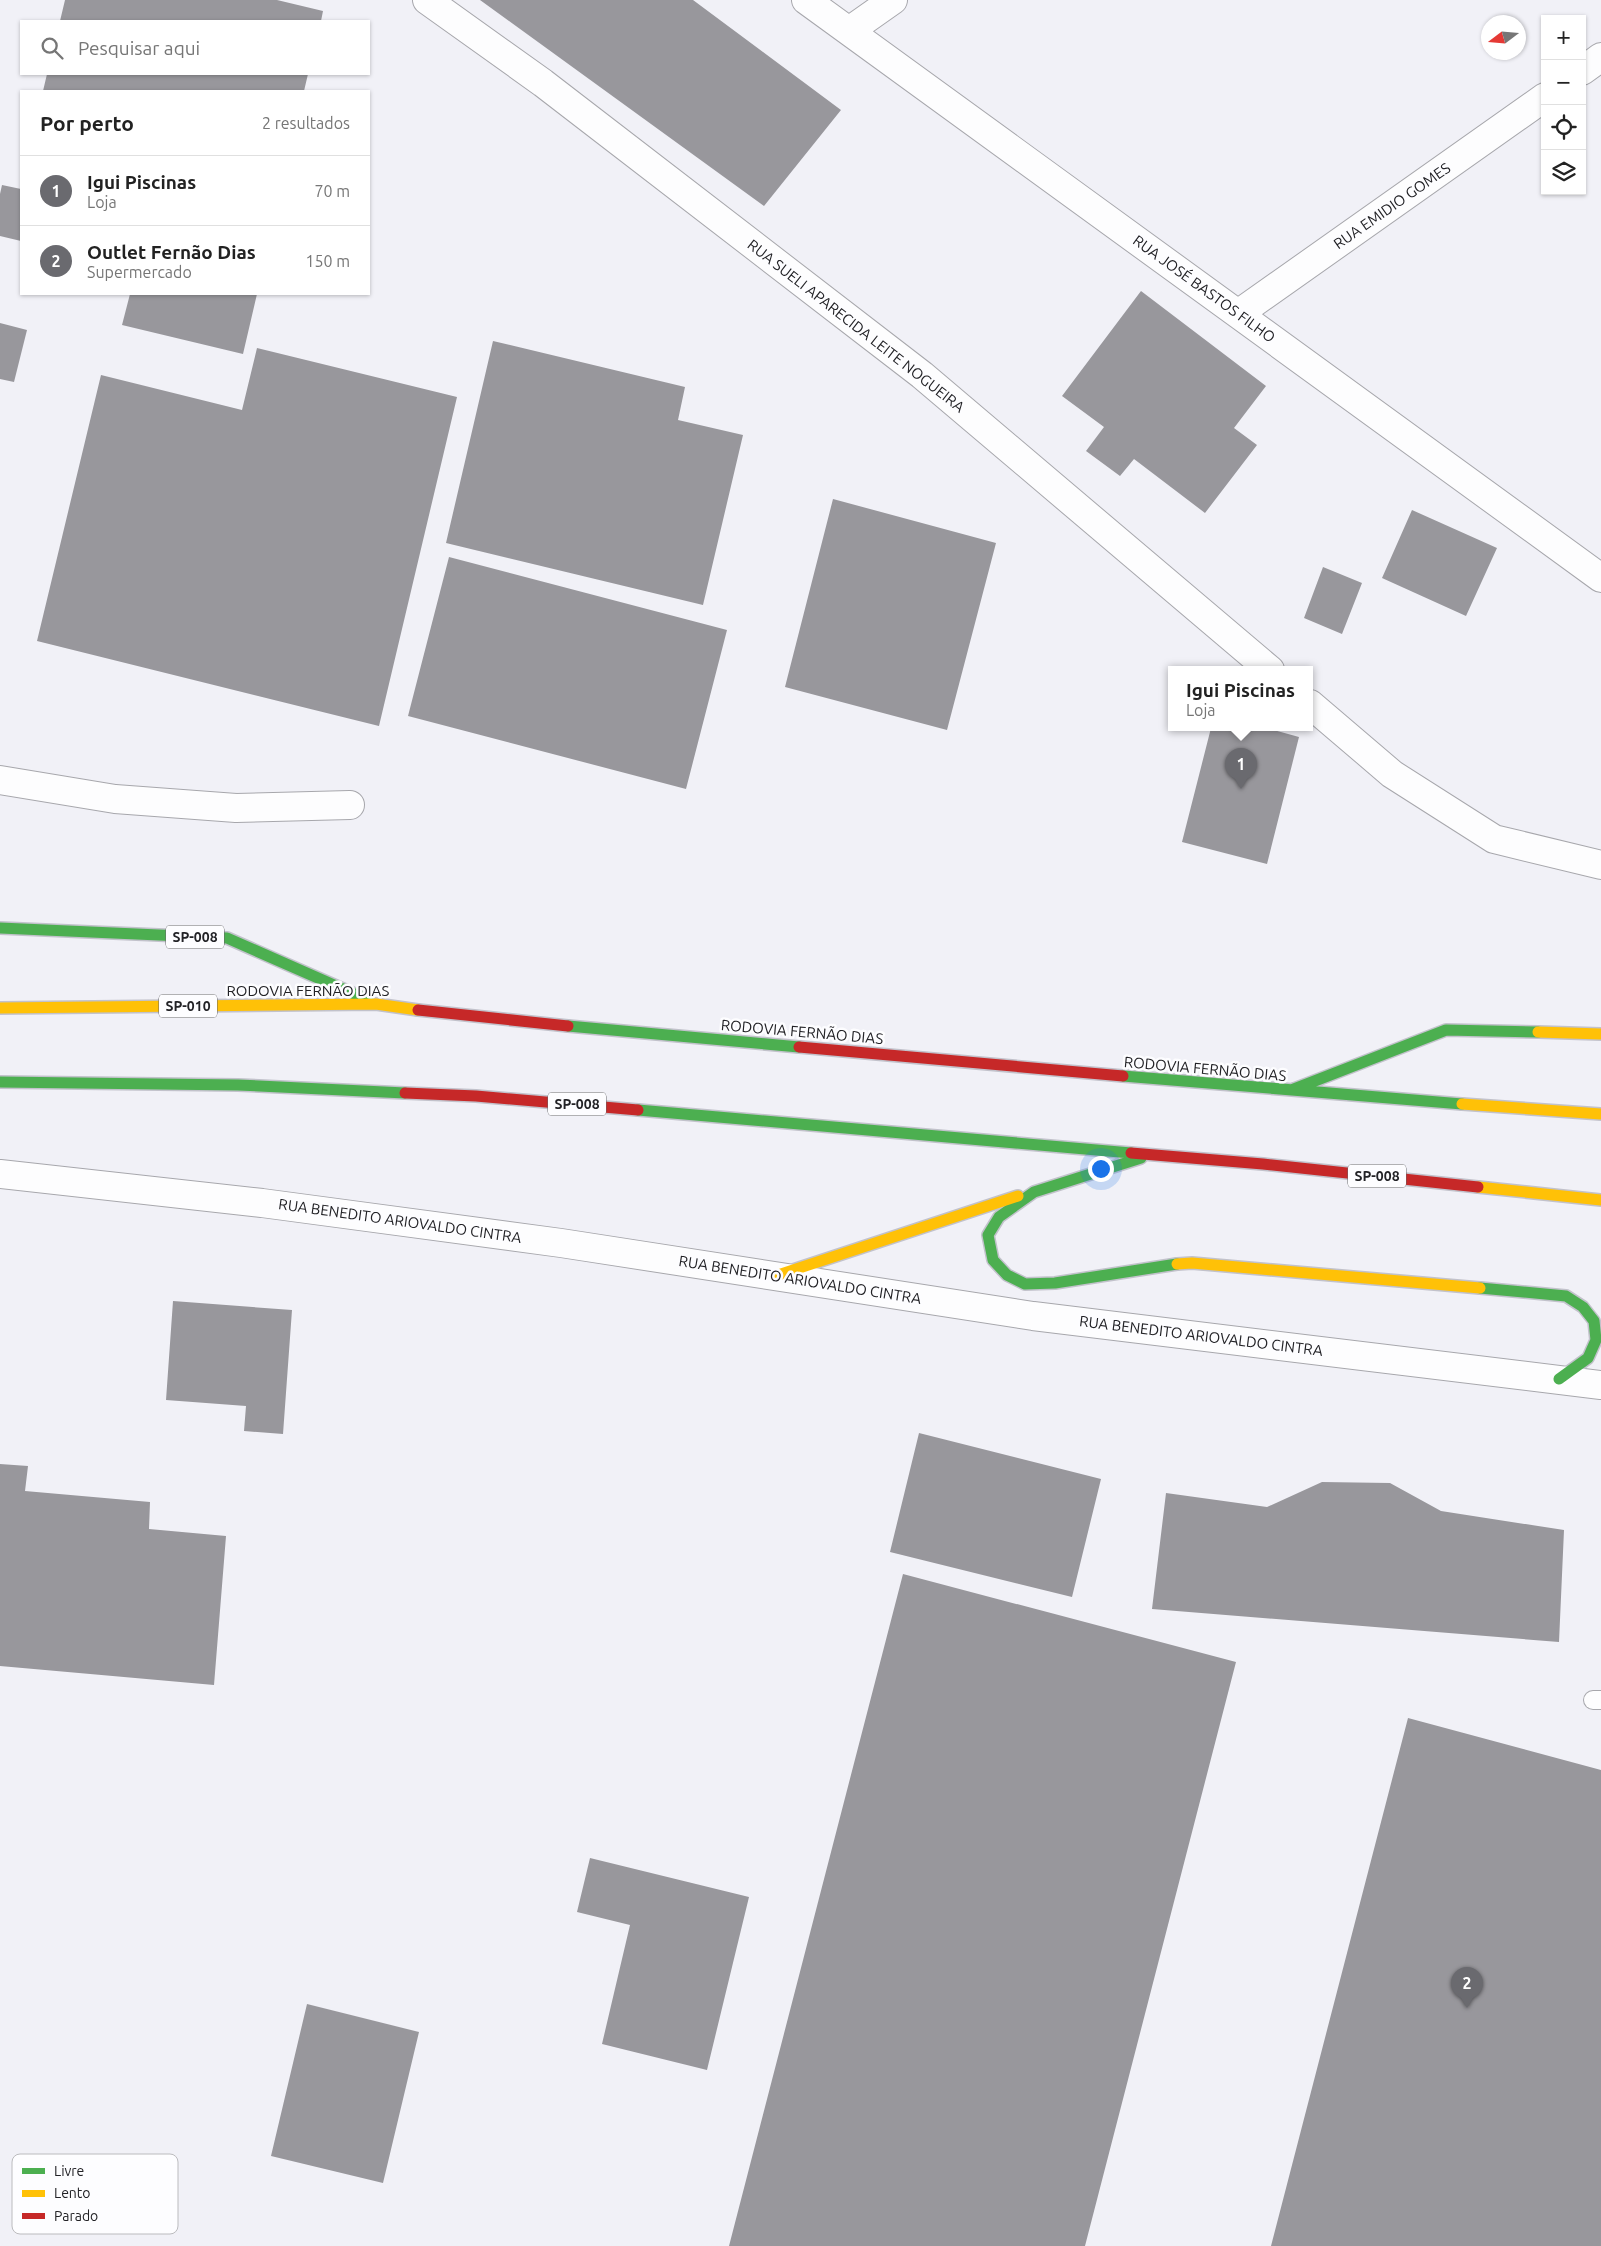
<!DOCTYPE html>
<html lang="pt">
<head>
<meta charset="utf-8">
<style>
	body { margin:0; font-family:Ubuntu,sans-serif; background:#f2f2f2; color:#222 }
	.controls { position:absolute; right:15px; top:15px; display:grid; overflow:hidden; border-radius:0px; box-shadow:0 1px 4px #0004 }
	.controls button { width:45px; height:45px; display:grid; place-items:center; padding:0; border:0; border-bottom:1px solid #e0e0e0; background:#fff; color:#222; font:25px sans-serif }
	.compass { position:absolute; left:1481px; top:15px; width:45px; height:45px; border-radius:50%; background:#fff; box-shadow:0 1px 4px #0004; rotate:254deg }
	.you { position:absolute; left:1100px; top:1168px; width:18px; height:18px; margin:-12px; border:4px solid #fff; border-radius:50%; background:#1a73e8; box-shadow:0 0 0 8px #1a73e833 }
	.badge { display:grid; place-items:center; width:32px; height:32px; border-radius:50%; background:#6a6a6f; color:#fff; font-size:16px; font-weight:700 }
	.pin { position:absolute; translate:-50% -41px; filter:drop-shadow(0 1px 2px #0008) }
	.pin::after { content:''; position:absolute; top:26px; width:18px; height:15px; background:inherit; clip-path:polygon(0 0,100% 0,50% 100%) }
	.popup { position:absolute; left:1168px; top:666px; width:145px; height:65px; box-sizing:border-box; display:grid; place-content:center; border-radius:0px; background:#fff; filter:drop-shadow(0 1px 4px #0005); font-size:16px; white-space:nowrap; color:#767676 }
	.popup b { font-size:19px; color:#222 }
	.popup::after { content:''; position:absolute; left:50%; top:100%; margin-left:-10px; border:10px solid transparent; border-top-color:#fff }
	.list { margin:0; padding:0; list-style:none }
	h2 { display:flex; justify-content:space-between; align-items:center; height:65px; margin:0; padding:0 20px; font-size:21px }
	h2 small { font-size:16px; font-weight:400; color:#767676 }
	.list li { display:grid; grid-template-columns:32px 1fr auto; gap:15px; align-items:center; box-sizing:border-box; height:70px; padding:0 20px; border-top:1px solid #e0e0e0 }
	.list b { display:block; font-size:19px; white-space:nowrap }
	.list p { margin:0; font-size:16px; white-space:nowrap; color:#767676 }
	.list em { font-size:16px; font-style:normal; color:#767676 }
	.icon { flex:none; width:28px; height:28px; fill:none; stroke:currentColor; stroke-width:2; stroke-linecap:round; stroke-linejoin:round }
	.map { position:relative; flex:none; width:1601px; height:2246px; overflow:hidden }
	.search { position:absolute; background:#fff; box-shadow:0 1px 4px #0004; left:20px; top:20px; width:350px; height:55px; display:flex; align-items:center; gap:12px; box-sizing:border-box; padding:0 18px; border-radius:0px; color:#767676; font-size:19px }
	.panel { position:absolute; background:#fff; box-shadow:0 1px 4px #0004; left:20px; top:90px; width:350px; height:205px; border-radius:0px }
	.map>svg:first-child { display:block }
</style>
</head>
<body>
<div class="map">
<svg width="1601" height="2246" viewBox="0 0 1601 2246">
	<rect width="100%" height="100%" fill="#f1f1f7"/>
	<path fill="#98979c" d="M65,0H277L323,11L321,21H60Z
		M480,0H693L841,110L764,206Z
		M47,74H308L304,91H43Z
		M2,185L21,189V241L0,236V194Z
		M1141,291L1266,386L1234,428L1257,445L1205,513L1134,459L1120,476L1086,451L1104,427L1062,396Z
		M130,294H257L243,354L122,325Z
		M0,323L27,330L14,382L0,379Z
		M493,341L685,387L678,420L743,435L703,605L446,543Z
		M257,348L457,397L379,726L37,641L101,375L242,410Z
		M833,499L996,543L947,730L785,687Z
		M1412,510L1497,548L1466,616L1382,578Z
		M449,557L727,630L686,789L408,716Z
		M1323,567L1362,583L1342,634L1304,618Z
		M1211,728H1266L1299,737L1267,864L1182,842Z
		M173,1301L292,1310L283,1434L244,1431L246,1406L166,1400Z
		M919,1433L1101,1479L1072,1597L890,1552Z
		M0,1464L28,1466L25,1491L150,1502L149,1529L226,1536L214,1685L0,1666Z
		M1322,1482L1390,1483L1441,1511L1564,1530L1559,1642L1152,1609L1166,1493L1267,1507Z
		M903,1574L1236,1662L1085,2246H729Z
		M1408,1718L1601,1770V2246H1271Z
		M590,1858L749,1897L707,2070L602,2044L630,1925L577,1912Z
		M307,2004L419,2032L383,2183L271,2156Z"/>
	<g fill="none" stroke-linecap="round" stroke-linejoin="round">
		<defs>
			<path id="lane" d="M1593,1700H1601"/>
			<path id="street" d="M427,0L543,83L922,375L1270,670
				M806,0L1601,578
				M849,31L893,0
				M1582,71L1601,57
				M1238,314L1545,97
				M1310,704L1392,774L1494,839L1601,865
				M0,780L115,799L236,808L350,805
				M0,1174L262,1203L561,1243L1033,1316L1601,1385"/>
			<path id="fast" d="M0,928L227,938L368,1000
				M568,1026L799,1047
				M1123,1076L1462,1104
				M0,1082L238,1085L405,1093
				M1294,1089L1446,1030L1538,1032
				M638,1110L1131,1153
				M1141,1158L1034,1192L999,1217L988,1235L993,1260L1007,1275L1025,1284L1055,1283L1177,1264
				M1480,1288L1566,1296L1583,1307L1594,1321L1596,1340L1588,1358L1559,1379"/>
			<path id="slow" d="M0,1008L376,1004L418,1010
				M1538,1032L1601,1034
				M1462,1104L1601,1114
				M1478,1187L1601,1200
				M1177,1264L1192,1263L1480,1288
				M775,1276L1018,1196"/>
			<path id="jam" d="M418,1010L568,1026
				M799,1047L1123,1076
				M405,1093L476,1096L638,1110
				M1131,1153L1263,1164L1478,1187"/>
		</defs>
		<use href="#lane" stroke="#a7a7ac" stroke-width="20"/>
		<use href="#street" stroke="#a7a7ac" stroke-width="30"/>
		<use href="#fast" stroke="#c2c2cb" stroke-width="14"/>
		<use href="#slow" stroke="#c2c2cb" stroke-width="14"/>
		<use href="#jam" stroke="#c2c2cb" stroke-width="14"/>
		<use href="#lane" stroke="#fdfdfe" stroke-width="18"/>
		<use href="#street" stroke="#fdfdfe" stroke-width="28"/>
		<use href="#fast" stroke="#4caf50" stroke-width="11"/>
		<use href="#slow" stroke="#ffc107" stroke-width="11"/>
		<use href="#jam" stroke="#c62828" stroke-width="11"/>
	</g>
	<g text-anchor="middle" stroke-width="5" stroke-linejoin="round" paint-order="stroke">
		<g fill="#fdfdff" stroke="#646467" stroke-width="1">
			<rect x="166" y="925.5" width="58" height="23" rx="4"/>
			<rect x="159" y="994.5" width="58" height="23" rx="4"/>
			<rect x="548" y="1092.5" width="58" height="23" rx="4"/>
			<rect x="1348" y="1164.5" width="58" height="23" rx="4"/>
		</g>
		<g font-size="14" font-weight="bold" fill="#222226">
			<text x="195" y="942">SP-008</text>
			<text x="188" y="1011">SP-010</text>
			<text x="577" y="1109">SP-008</text>
			<text x="1377" y="1181">SP-008</text>
		</g>
		<g font-size="15" fill="#222226" stroke="#fdfdff">
			<text transform="translate(1392 206) rotate(-35)" y="5">RUA EMIDIO GOMES</text>
			<text transform="translate(1204 289) rotate(36)" y="5">RUA JOSÉ BASTOS FILHO</text>
			<text transform="translate(856 326) rotate(38)" y="5">RUA SUELI APARECIDA LEITE NOGUEIRA</text>
			<text x="308" y="996">RODOVIA FERNÃO DIAS</text>
			<text transform="translate(802 1032) rotate(5)" y="5">RODOVIA FERNÃO DIAS</text>
			<text transform="translate(1205 1069) rotate(5)" y="5">RODOVIA FERNÃO DIAS</text>
			<text transform="translate(400 1221) rotate(8)" y="5">RUA BENEDITO ARIOVALDO CINTRA</text>
			<text transform="translate(800 1280) rotate(9)" y="5">RUA BENEDITO ARIOVALDO CINTRA</text>
			<text transform="translate(1201 1336) rotate(7)" y="5">RUA BENEDITO ARIOVALDO CINTRA</text>
		</g>
	</g>
	<rect x="12" y="2154" width="166" height="80" rx="8" fill="#fdfdff" stroke="#bbbbbe" stroke-width="1"/>
	<rect x="22" y="2168" width="23" height="6" fill="#4caf50"/>
	<rect x="22" y="2190" width="23" height="7" fill="#ffc107"/>
	<rect x="22" y="2213" width="23" height="6" fill="#c62828"/>
	<g font-size="14" fill="#222226">
		<text x="54" y="2176">Livre</text>
		<text x="54" y="2198">Lento</text>
		<text x="54" y="2221">Parado</text>
	</g>
</svg>
<div class="controls">
<button>+</button>
<button>−</button>
<button><svg class="icon" aria-label="locate" viewBox="0 0 24 24"><circle cx="12" cy="12" r="6"/><path d="M12 2v4M12 18v4M2 12h4M18 12h4"/></svg></button>
<button><svg class="icon" aria-label="layers" viewBox="0 0 24 24"><path d="M12 4l9 5-9 5-9-5zM3 14l9 5 9-5"/></svg></button>
</div>
<svg class="compass" viewBox="-18 -18 36 36"><path d="M0-13l5 13h-10z" fill="#e53935"/><path d="M0 13l5-13h-10z" fill="#767676"/></svg>
<div class="you"></div>
<div class="pin badge" style="left:1241px;top:789px">1</div>
<div class="popup"><b>Igui Piscinas</b>Loja</div>
<div class="pin badge" style="left:1467px;top:2008px">2</div>
<div class="search"><svg class="icon" aria-label="search" viewBox="0 0 24 24"><circle cx="10" cy="10" r="6"/><path d="M15 15l6 6"/></svg>Pesquisar aqui</div>
<section class="panel">
<h2>Por perto<small>2 resultados</small></h2>
<ul class="list">
<li><span class="badge">1</span><div><b>Igui Piscinas</b><p>Loja</p></div><em>70 m</em></li>
<li><span class="badge">2</span><div><b>Outlet Fernão Dias</b><p>Supermercado</p></div><em>150 m</em></li>
</ul>
</section>
</div>
</body>
</html>
